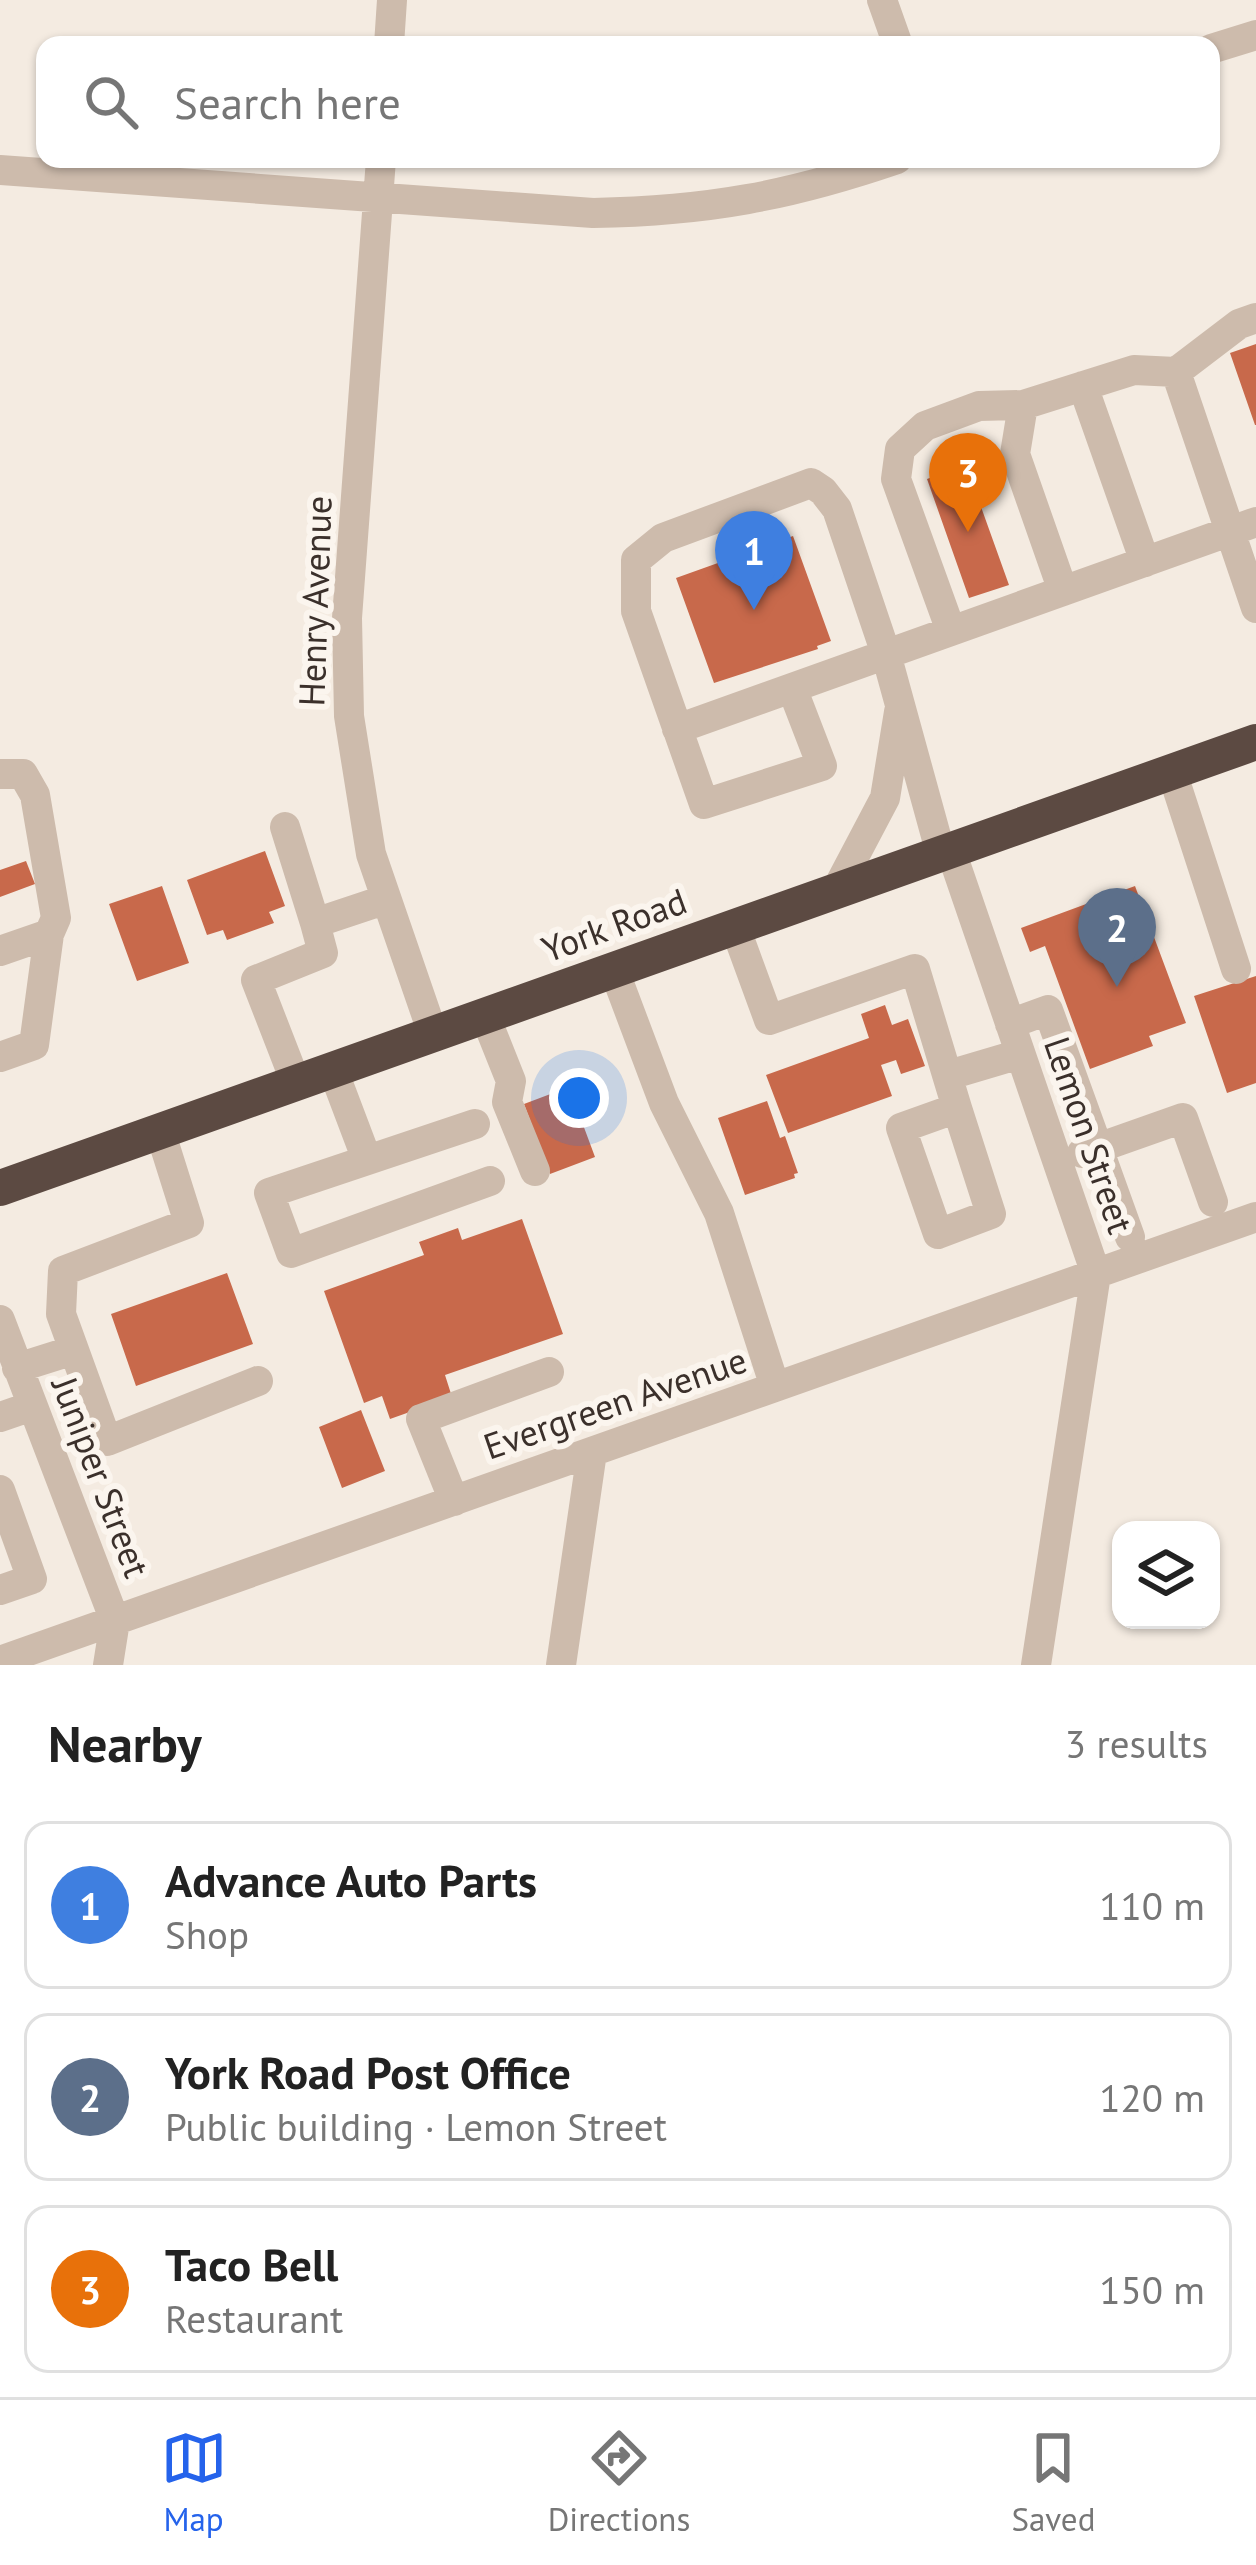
<!DOCTYPE html>
<html lang="en">
<head>
<meta charset="utf-8">
<style>
	body { margin:0; font-family:"PT Sans",sans-serif; background:#f2f2f2; color:#222 }
	.controls { position:absolute; right:36px; bottom:36px; display:grid; overflow:hidden; border-radius:24px; box-shadow:0 3px 9px #0004 }
	.controls button { width:108px; height:108px; display:grid; place-items:center; padding:0; border:0; border-bottom:3px solid #e0e0e0; background:#fff; color:#222; font:60px sans-serif }
	.you { position:absolute; left:579px; top:1098px; width:42px; height:42px; margin:-30px; border:9px solid #fff; border-radius:50%; background:#1a73e8; box-shadow:0 0 0 18px #1a73e833 }
	.badge { display:grid; place-items:center; width:78px; height:78px; border-radius:50%; background:#2563eb; color:#fff; font-size:39px; font-weight:700 }
	.pin { position:absolute; translate:-50% -99px; filter:drop-shadow(0 3px 6px #0008) }
	.pin::after { content:''; position:absolute; top:63px; width:42px; height:36px; background:inherit; clip-path:polygon(0 0,100% 0,50% 100%) }
	.list { margin:0; padding:0; list-style:none }
	h2 { display:flex; justify-content:space-between; align-items:center; height:156px; margin:0; padding:0 48px; font-size:51px }
	h2 small { font-size:39px; font-weight:400; color:#767676 }
	.list li { display:grid; grid-template-columns:78px 1fr auto; gap:36px; align-items:center; box-sizing:border-box; height:168px; margin:0 24px 24px; padding:0 24px; border:3px solid #e0e0e0; border-radius:24px }
	.list b { display:block; font-size:45px; white-space:nowrap }
	.list p { margin:0; font-size:39px; white-space:nowrap; color:#767676 }
	.list em { font-size:39px; font-style:normal; color:#767676 }
	.icon { flex:none; width:66px; height:66px; fill:none; stroke:currentColor; stroke-width:2; stroke-linecap:round; stroke-linejoin:round }
	.map { position:relative; flex:none; width:1256px; height:1665px; overflow:hidden }
	.search { position:absolute; background:#fff; box-shadow:0 3px 9px #0004; left:36px; right:36px; top:36px; height:132px; display:flex; align-items:center; gap:30px; box-sizing:border-box; padding:0 42px; border-radius:24px; color:#767676; font-size:45px }
	.sheet { height:732px; background:#fff }
	nav { display:flex; justify-content:space-around; align-items:center; box-sizing:border-box; height:168px; border-top:3px solid #e0e0e0; background:#fff; font-size:33px; color:#767676 }
	nav a { display:grid; justify-items:center; gap:6px }
	nav .on { color:#2563eb }
	.map>svg:first-child { display:block }
</style>
</head>
<body>
<div class="map">
<svg width="1256" height="1665" viewBox="0 0 1256 1665">
	<rect width="100%" height="100%" fill="#f4ebe1"/>
	<path fill="#c8694b" d="M1256,344V425H1255L1230,353Z
		M966,465L1009,585L969,598L927,479Z
		M793,536L831,641L817,646L818,649L714,683L676,578Z
		M265,851L285,906L269,912L274,923L227,940L223,930L207,935L187,880Z
		M26,861L35,884L0,897V870Z
		M162,886L189,963L137,981L109,904Z
		M1135,886L1186,1023L1149,1036L1153,1046L1090,1069L1045,946L1030,952L1021,928Z
		M1256,976V1083L1227,1093L1194,996Z
		M885,1005L892,1025L908,1019L925,1066L901,1074L896,1060L881,1065L892,1096L788,1133L766,1075L869,1038L861,1014Z
		M569,1087L595,1157L550,1174L524,1104Z
		M767,1101L780,1138L785,1136L798,1173L794,1174L795,1178L745,1195L718,1118Z
		M522,1219L563,1334L445,1375L452,1397L390,1419L382,1396L364,1403L324,1291L424,1255L419,1242L458,1228L462,1240Z
		M227,1273L253,1344L136,1386L111,1314Z
		M361,1410L385,1471L342,1488L319,1427Z"/>
	<g fill="none" stroke-linecap="round" stroke-linejoin="round">
		<path stroke="#cdbbac" stroke-width="30" d="M882,0L898,45
			M389,45L392,0
			M1211,49L1256,35
			M381,159L347,618L349,716L371,854L433,1034
			M0,170L593,213C707,211 789,196 897,159
			M1176,372L1239,324L1256,318
			M1083,386L1145,562
			M1023,405L1015,454L1063,591
			M951,631L896,479L900,449L925,426L979,406L1023,405L1134,370L1176,372L1256,608
			M792,688L822,766L704,804L636,611V560L663,538L811,483L823,491L837,509L886,654L941,854
			M677,729L1256,522
			M1172,772L1236,969
			M0,774H23L35,795L56,918L49,934L0,951
			M285,827L315,923L384,900
			M951,851L1096,1274L1036,1665
			M836,891L885,798L899,712
			M735,927L769,1020L915,969L957,1108L901,1128L938,1234L991,1214L957,1108
			M614,970L664,1103L719,1213L775,1387
			M485,1016L511,1081L507,1102L535,1171
			M1010,1024L1048,1010L1098,1148L1082,1153
			M0,1057L34,1045L49,934
			M333,1070L367,1160
			M949,1075L1020,1054
			M296,1083L256,980L323,953L315,923
			M475,1124L269,1193L291,1253L490,1181
			M160,1131L189,1223L63,1271L61,1314L107,1441L258,1381
			M1130,1237L1098,1148L1183,1118L1213,1202
			M0,1320L115,1621L108,1665
			M17,1368L74,1350
			M0,1417L32,1406
			M0,1490L32,1579L0,1590
			M454,1501L421,1419L549,1372
			M0,1661L1256,1217
			M561,1665L592,1452"/>
		<path stroke="#5c4a42" stroke-width="36" d="M0,1188L1256,742"/>
	</g>
	<g text-anchor="middle" stroke-width="12" stroke-linejoin="round" paint-order="stroke">
		<g font-size="36" fill="#3b302b" stroke="#fbf5ee">
			<text transform="translate(315 601) rotate(-88)" y="13">Henry Avenue</text>
			<text transform="translate(614 925) rotate(-20)" y="13">York Road</text>
			<text transform="translate(1089 1135) rotate(71)" y="13">Lemon Street</text>
			<text transform="translate(615 1403) rotate(-19)" y="13">Evergreen Avenue</text>
			<text transform="translate(101 1477) rotate(69)" y="13">Juniper Street</text>
		</g>
	</g>
</svg>
<div class="controls">
<button><svg class="icon" aria-label="layers" viewBox="0 0 24 24"><path d="M12 4l9 5-9 5-9-5zM3 14l9 5 9-5"/></svg></button>
</div>
<div class="you"></div>
<div class="pin badge" style="left:754px;top:610px;background:#3f7fe0">1</div>
<div class="pin badge" style="left:1117px;top:987px;background:#5c6f8a">2</div>
<div class="pin badge" style="left:968px;top:532px;background:#e8710a">3</div>
<div class="search"><svg class="icon" aria-label="search" viewBox="0 0 24 24"><circle cx="10" cy="10" r="6"/><path d="M15 15l6 6"/></svg>Search here</div>
</div>
<section class="sheet">
<h2>Nearby<small>3 results</small></h2>
<ul class="list">
<li><span class="badge" style="background:#3f7fe0">1</span><div><b>Advance Auto Parts</b><p>Shop</p></div><em>110 m</em></li>
<li><span class="badge" style="background:#5c6f8a">2</span><div><b>York Road Post Office</b><p>Public building · Lemon Street</p></div><em>120 m</em></li>
<li><span class="badge" style="background:#e8710a">3</span><div><b>Taco Bell</b><p>Restaurant</p></div><em>150 m</em></li>
</ul>
</section>
<nav>
<a class="on"><svg class="icon" aria-label="map" viewBox="0 0 24 24"><path d="M3 6l6-2 6 2 6-2v14l-6 2-6-2-6 2zM9 4v14M15 6v14"/></svg>Map</a>
<a><svg class="icon" aria-label="directions" viewBox="0 0 24 24"><path d="M12 3l9 9-9 9-9-9zM9 14v-3h6M13 9l2 2-2 2"/></svg>Directions</a>
<a><svg class="icon" aria-label="saved" viewBox="0 0 24 24"><path d="M7 4h10v16l-5-4-5 4z"/></svg>Saved</a>
</nav>
</body>
</html>
